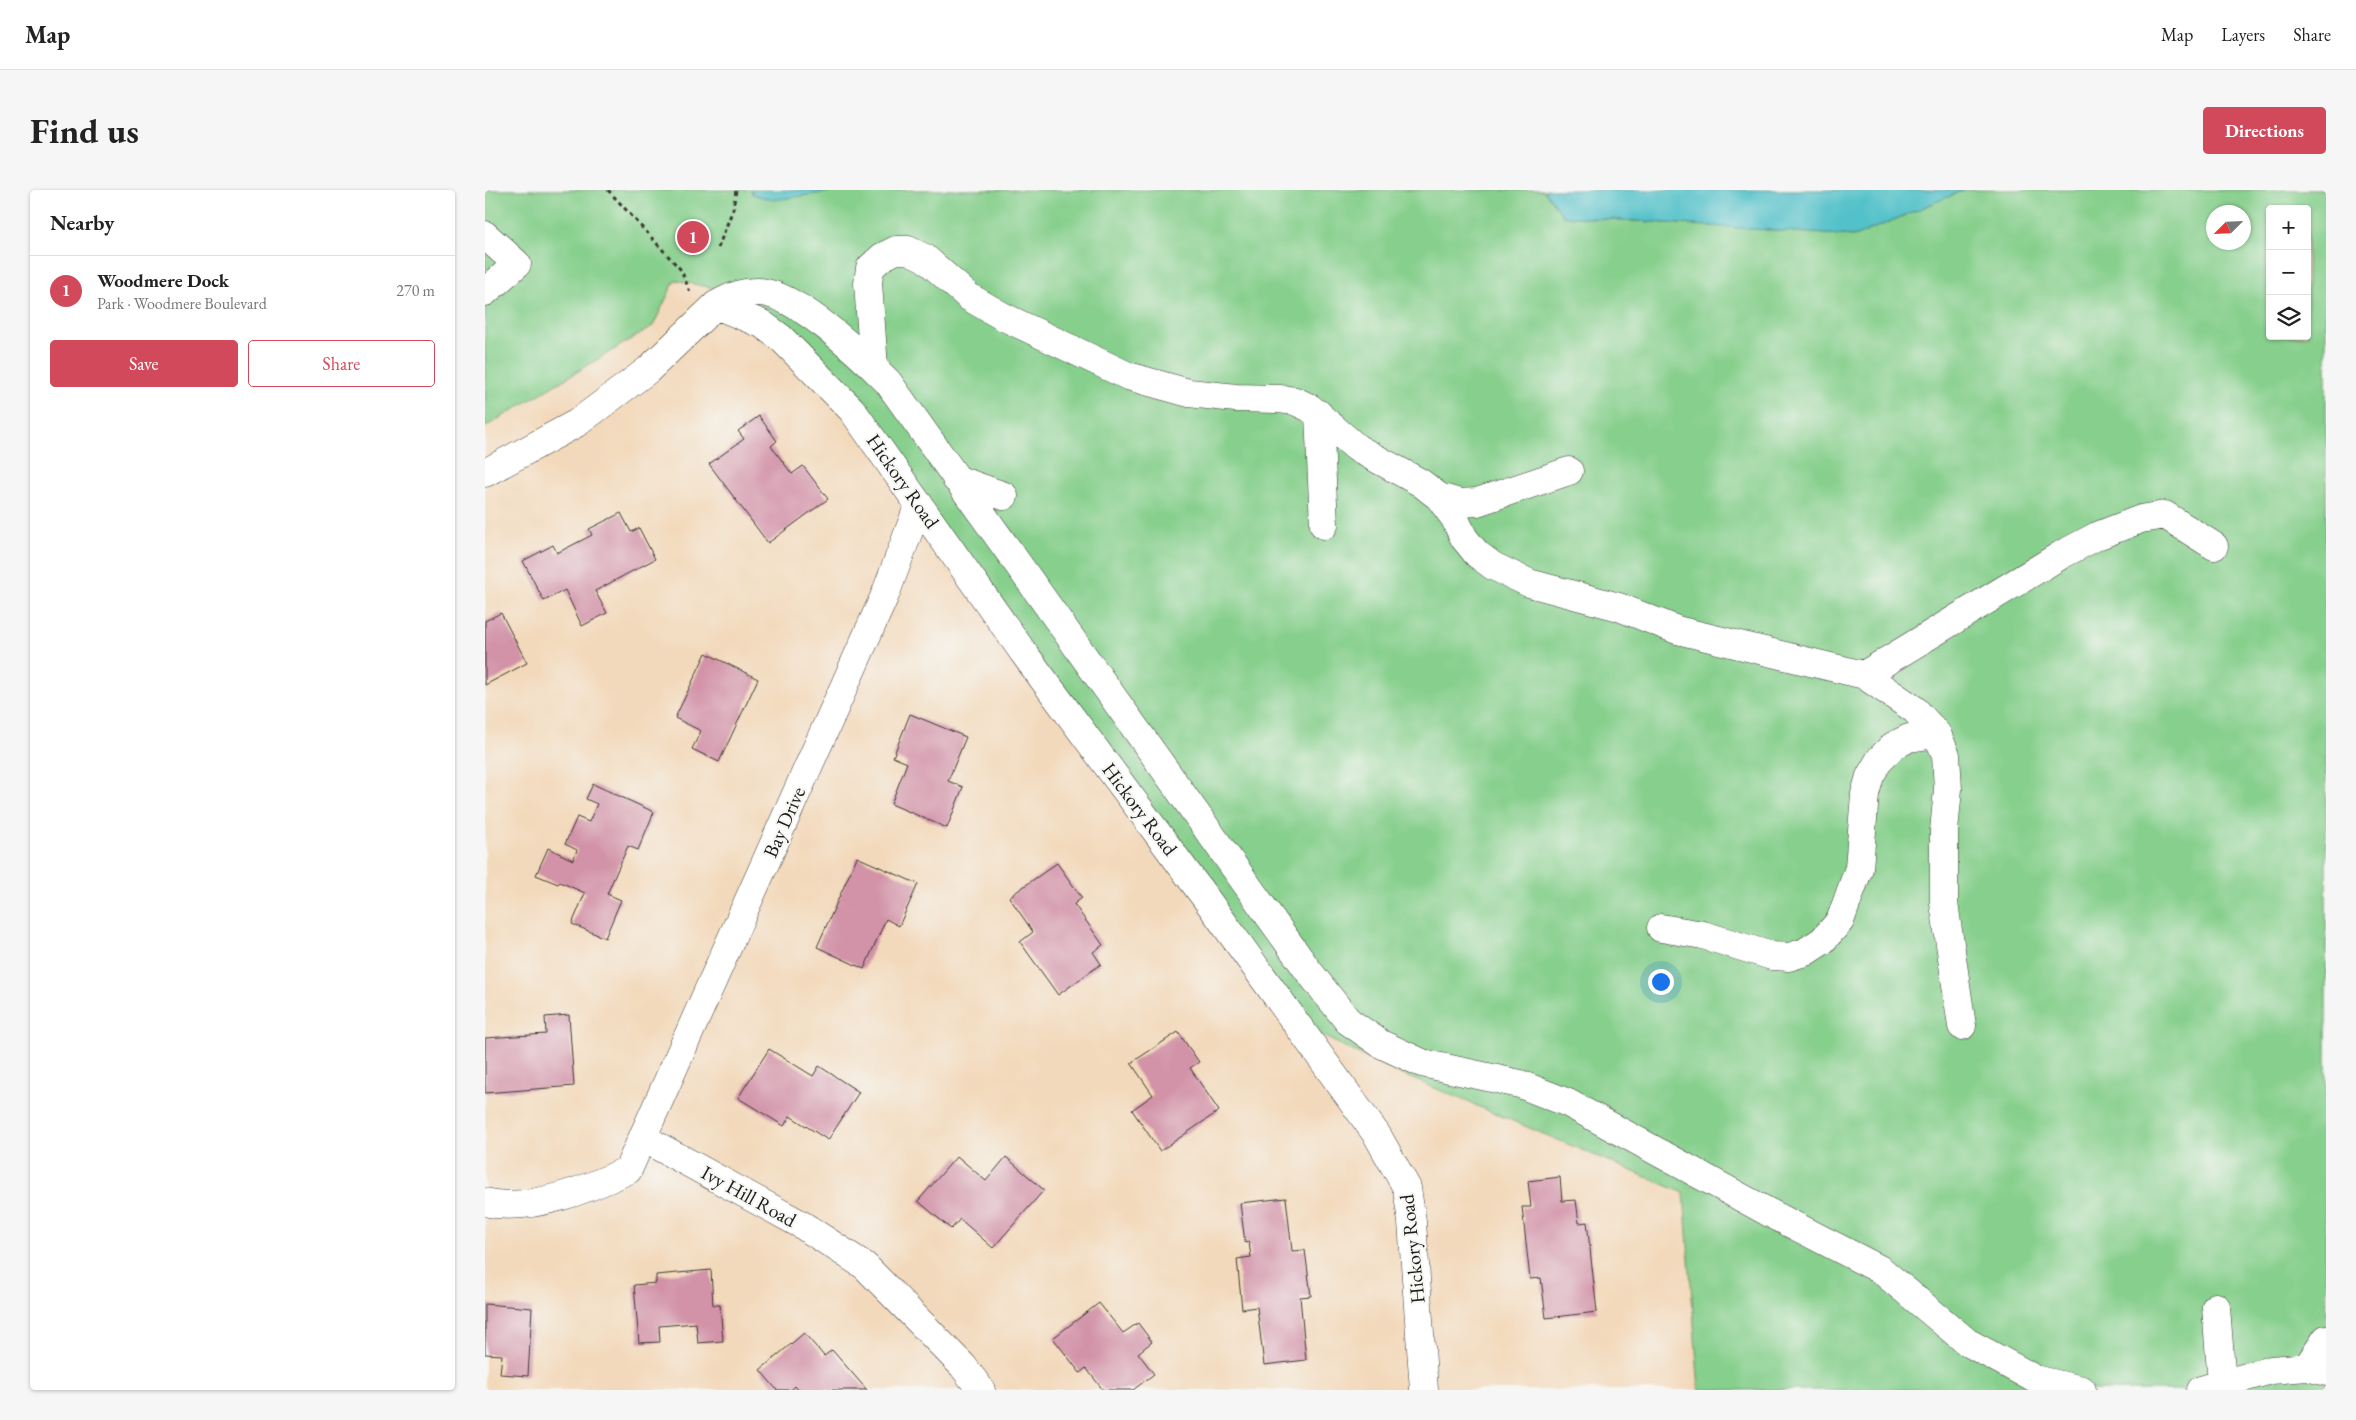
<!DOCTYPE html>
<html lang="en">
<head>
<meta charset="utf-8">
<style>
	body { margin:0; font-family:"EB Garamond",serif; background:#f6f6f6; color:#222 }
	.controls { position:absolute; right:15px; top:15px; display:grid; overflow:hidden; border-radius:5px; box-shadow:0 1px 4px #0004 }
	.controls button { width:45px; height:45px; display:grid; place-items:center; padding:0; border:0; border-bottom:1px solid #e0e0e0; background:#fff; color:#222; font:25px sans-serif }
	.compass { position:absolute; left:1721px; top:15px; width:45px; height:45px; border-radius:50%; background:#fff; box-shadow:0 1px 4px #0004; rotate:246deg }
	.you { position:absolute; left:1175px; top:791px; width:18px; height:18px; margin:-12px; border:4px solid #fff; border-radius:50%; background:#1a73e8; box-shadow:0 0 0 8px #1a73e833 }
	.badge { display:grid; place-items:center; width:32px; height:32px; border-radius:50%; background:#d1495b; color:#fff; font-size:16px; font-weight:700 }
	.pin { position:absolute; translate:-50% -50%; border:2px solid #fff; box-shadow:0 1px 5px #0006 }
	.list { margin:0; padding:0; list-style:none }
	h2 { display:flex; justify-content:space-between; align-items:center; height:65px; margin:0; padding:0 20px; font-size:21px }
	h2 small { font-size:16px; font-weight:400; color:#767676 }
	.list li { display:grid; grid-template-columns:32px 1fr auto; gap:15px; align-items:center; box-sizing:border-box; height:70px; padding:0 20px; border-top:1px solid #e0e0e0 }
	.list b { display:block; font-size:19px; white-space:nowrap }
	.list p { margin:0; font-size:16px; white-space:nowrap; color:#767676 }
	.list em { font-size:16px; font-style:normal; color:#767676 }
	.actions { display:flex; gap:10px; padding:15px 20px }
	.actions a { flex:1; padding:11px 0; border:1px solid #d1495b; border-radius:5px; text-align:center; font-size:18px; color:#d1495b }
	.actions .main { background:#d1495b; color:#fff }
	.icon { flex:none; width:28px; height:28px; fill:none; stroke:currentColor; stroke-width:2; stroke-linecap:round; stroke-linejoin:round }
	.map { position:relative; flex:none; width:1841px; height:1200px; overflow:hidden; border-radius:5px }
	header { display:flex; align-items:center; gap:30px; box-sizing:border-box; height:70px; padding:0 25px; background:#fff; border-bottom:1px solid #e0e0e0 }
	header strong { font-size:24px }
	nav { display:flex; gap:28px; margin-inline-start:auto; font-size:18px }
	.intro { display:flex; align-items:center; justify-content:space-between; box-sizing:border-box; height:120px; padding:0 30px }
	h1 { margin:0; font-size:35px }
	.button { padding:12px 22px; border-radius:5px; background:#d1495b; color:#fff; font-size:18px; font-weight:700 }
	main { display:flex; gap:30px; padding:0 30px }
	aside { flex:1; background:#fff; border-radius:5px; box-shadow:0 1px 4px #0004 }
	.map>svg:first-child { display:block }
</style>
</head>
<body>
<header>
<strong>Map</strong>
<nav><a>Map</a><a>Layers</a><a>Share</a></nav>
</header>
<div class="intro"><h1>Find us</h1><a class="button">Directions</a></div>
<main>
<aside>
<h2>Nearby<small></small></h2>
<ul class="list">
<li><span class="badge">1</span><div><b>Woodmere Dock</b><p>Park · Woodmere Boulevard</p></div><em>270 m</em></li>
</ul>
<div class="actions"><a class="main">Save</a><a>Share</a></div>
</aside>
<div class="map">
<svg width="1841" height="1200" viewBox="0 0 1841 1200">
	<rect width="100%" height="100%" fill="#f6f6f2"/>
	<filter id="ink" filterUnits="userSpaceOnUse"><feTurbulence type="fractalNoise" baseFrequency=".02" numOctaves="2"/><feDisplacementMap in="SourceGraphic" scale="10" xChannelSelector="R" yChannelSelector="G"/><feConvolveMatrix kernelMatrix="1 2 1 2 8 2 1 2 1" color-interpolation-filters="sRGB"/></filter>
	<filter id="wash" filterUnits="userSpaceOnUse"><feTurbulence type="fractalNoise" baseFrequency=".0096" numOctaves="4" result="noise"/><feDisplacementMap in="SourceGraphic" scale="20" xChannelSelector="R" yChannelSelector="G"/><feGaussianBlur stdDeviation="1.12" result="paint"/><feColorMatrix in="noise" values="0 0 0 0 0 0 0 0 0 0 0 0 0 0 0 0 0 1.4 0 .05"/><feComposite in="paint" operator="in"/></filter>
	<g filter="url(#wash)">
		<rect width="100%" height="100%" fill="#f3d9bb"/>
		<path fill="#86cf8c" stroke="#517654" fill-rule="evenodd" d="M0,0H267V4L288,9L359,0H1058L1078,26L1371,46L1479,0H1841V1200H1214L1199,1003L909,881L811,833L313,158L260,105L190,90L168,136L0,237ZM1785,19H1822V146H1785ZM1728,22H1758V52H1728Z"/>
		<path fill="#53c1c9" stroke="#386e72" d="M267,0H359L288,10L267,4Z
			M1059,0H1479L1371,46L1078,26Z"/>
		<g id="blocks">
			<path fill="#d292a7" d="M274,226L292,251L286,256L307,284L318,276L343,309L283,353L224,274L259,249L253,241Z
				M136,323L146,342L154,338L170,369L110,401L122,423L97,436L80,400L59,411L38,371L68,355L72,363L107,345L104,339Z
				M16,423L42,473L0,495V431Z
				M221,463L273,489L234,572L207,559L216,541L190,528Z
				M425,524L481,547L463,591L478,597L462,638L406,614L422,573L408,567Z
				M108,594L169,622L153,660L143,656L122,704L136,710L120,748L87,734L100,703L75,692L73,694L51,685L63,658L88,670L92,660L80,654L92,627L104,632L112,614L101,609Z
				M372,667L433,694L414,736L401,729L379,779L332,757Z
				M572,673L597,708L589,714L618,755L608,762L616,774L573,805L535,752L548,742L524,707Z
				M84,825L89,896L0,903V848L61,844L60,827Z
				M693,842L714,872L705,878L734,921L675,961L647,920L668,905L646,873Z
				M284,859L328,886L334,876L374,902L343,950L305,926L299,936L253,908Z
				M472,966L501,991L521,967L559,1000L508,1058L475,1029L466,1039L433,1011Z
				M1075,987L1077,1011L1091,1010L1094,1033L1102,1032L1112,1122L1061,1128L1056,1088L1045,1089L1037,1017H1046L1043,991Z
				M801,1008L807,1061L820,1060L826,1106L815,1107L821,1170L779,1175L772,1117L757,1119L752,1069L766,1067L764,1052L760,1053L755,1013Z
				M226,1080L228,1115H235L238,1151L213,1153L211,1133L174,1136L175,1152L154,1153L149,1095L171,1093V1085Z
				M614,1113L638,1143L653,1133L667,1152L653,1163L669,1184L648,1200H618L601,1178L595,1183L568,1148Z
				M0,1114L47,1118L43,1186L15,1184L17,1165L0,1164Z
				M319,1143L339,1166L347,1160L382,1200H313L310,1196L306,1200H292L275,1180Z"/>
		</g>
	</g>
	<g filter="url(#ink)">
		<use href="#blocks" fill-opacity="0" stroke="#3c3834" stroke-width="1"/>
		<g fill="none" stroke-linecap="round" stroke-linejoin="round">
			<defs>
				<path id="minor" d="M0,45L32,74L0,102
					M231,115L277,134L296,148L367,220L538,462L722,710L892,945L922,998L927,1032L939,1200
					M389,178L383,93L385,78L397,67L411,60H423L440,68L484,107L517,126L643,186L704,203L751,208L794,209L810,211L825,218L872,258L936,293L954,307L969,327L979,348L992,364L1008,376L1044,393L1134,417L1192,440L1379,485L1430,520L1452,544L1461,565L1463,599L1459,641V713L1477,836
					M834,224L839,335
					M0,283L92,233L163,180L231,115C243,108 256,102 271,102C308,100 377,166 403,192L822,779L863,831L896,854L937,873L1035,894L1083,913L1283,1022L1396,1080L1482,1152L1550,1189L1597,1200
					M471,289L519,306
					M954,307L974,313L992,312L1084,281
					M1379,485L1576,365L1612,346L1656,329L1680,325L1729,356
					M1176,738L1218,745L1287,766L1304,767L1320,762L1337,751L1355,731L1374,678L1380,604L1385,586L1395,569L1408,556L1424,548L1452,544
					M158,948L317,1035L380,1076L478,1176L496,1200
					M0,1012C44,1023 103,999 143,980L400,405L434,314
					M1731,1117L1737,1194L1736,1200
					M1822,1177L1841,1149
					M1716,1200L1786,1180L1822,1177L1841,1182"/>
			</defs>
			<use href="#minor" stroke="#3c3834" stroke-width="29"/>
			<path stroke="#3c3834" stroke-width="3" stroke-dasharray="4 4" stroke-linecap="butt" d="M123,0L196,80L205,102
				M233,58L248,19L251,0"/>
			<use href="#minor" stroke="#fff" stroke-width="28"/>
		</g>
	</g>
	<g text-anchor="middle" stroke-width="4" stroke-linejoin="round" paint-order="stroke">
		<g font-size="20" fill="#1c1c1c" stroke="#f6f6f2">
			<text transform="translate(418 291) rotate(55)" y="7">Hickory Road</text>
			<text transform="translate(655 619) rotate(53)" y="7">Hickory Road</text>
			<text transform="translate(299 632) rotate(-66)" y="7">Bay Drive</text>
			<text transform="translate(264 1006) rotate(29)" y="7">Ivy Hill Road</text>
			<text transform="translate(927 1059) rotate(-96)" y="7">Hickory Road</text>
		</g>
	</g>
</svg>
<div class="controls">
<button>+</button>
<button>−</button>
<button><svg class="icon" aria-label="layers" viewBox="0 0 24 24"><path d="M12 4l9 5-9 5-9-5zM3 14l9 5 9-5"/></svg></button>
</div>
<svg class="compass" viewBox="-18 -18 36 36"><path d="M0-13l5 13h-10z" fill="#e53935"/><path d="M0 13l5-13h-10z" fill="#767676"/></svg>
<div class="you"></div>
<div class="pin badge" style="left:208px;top:47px">1</div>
</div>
</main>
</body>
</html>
